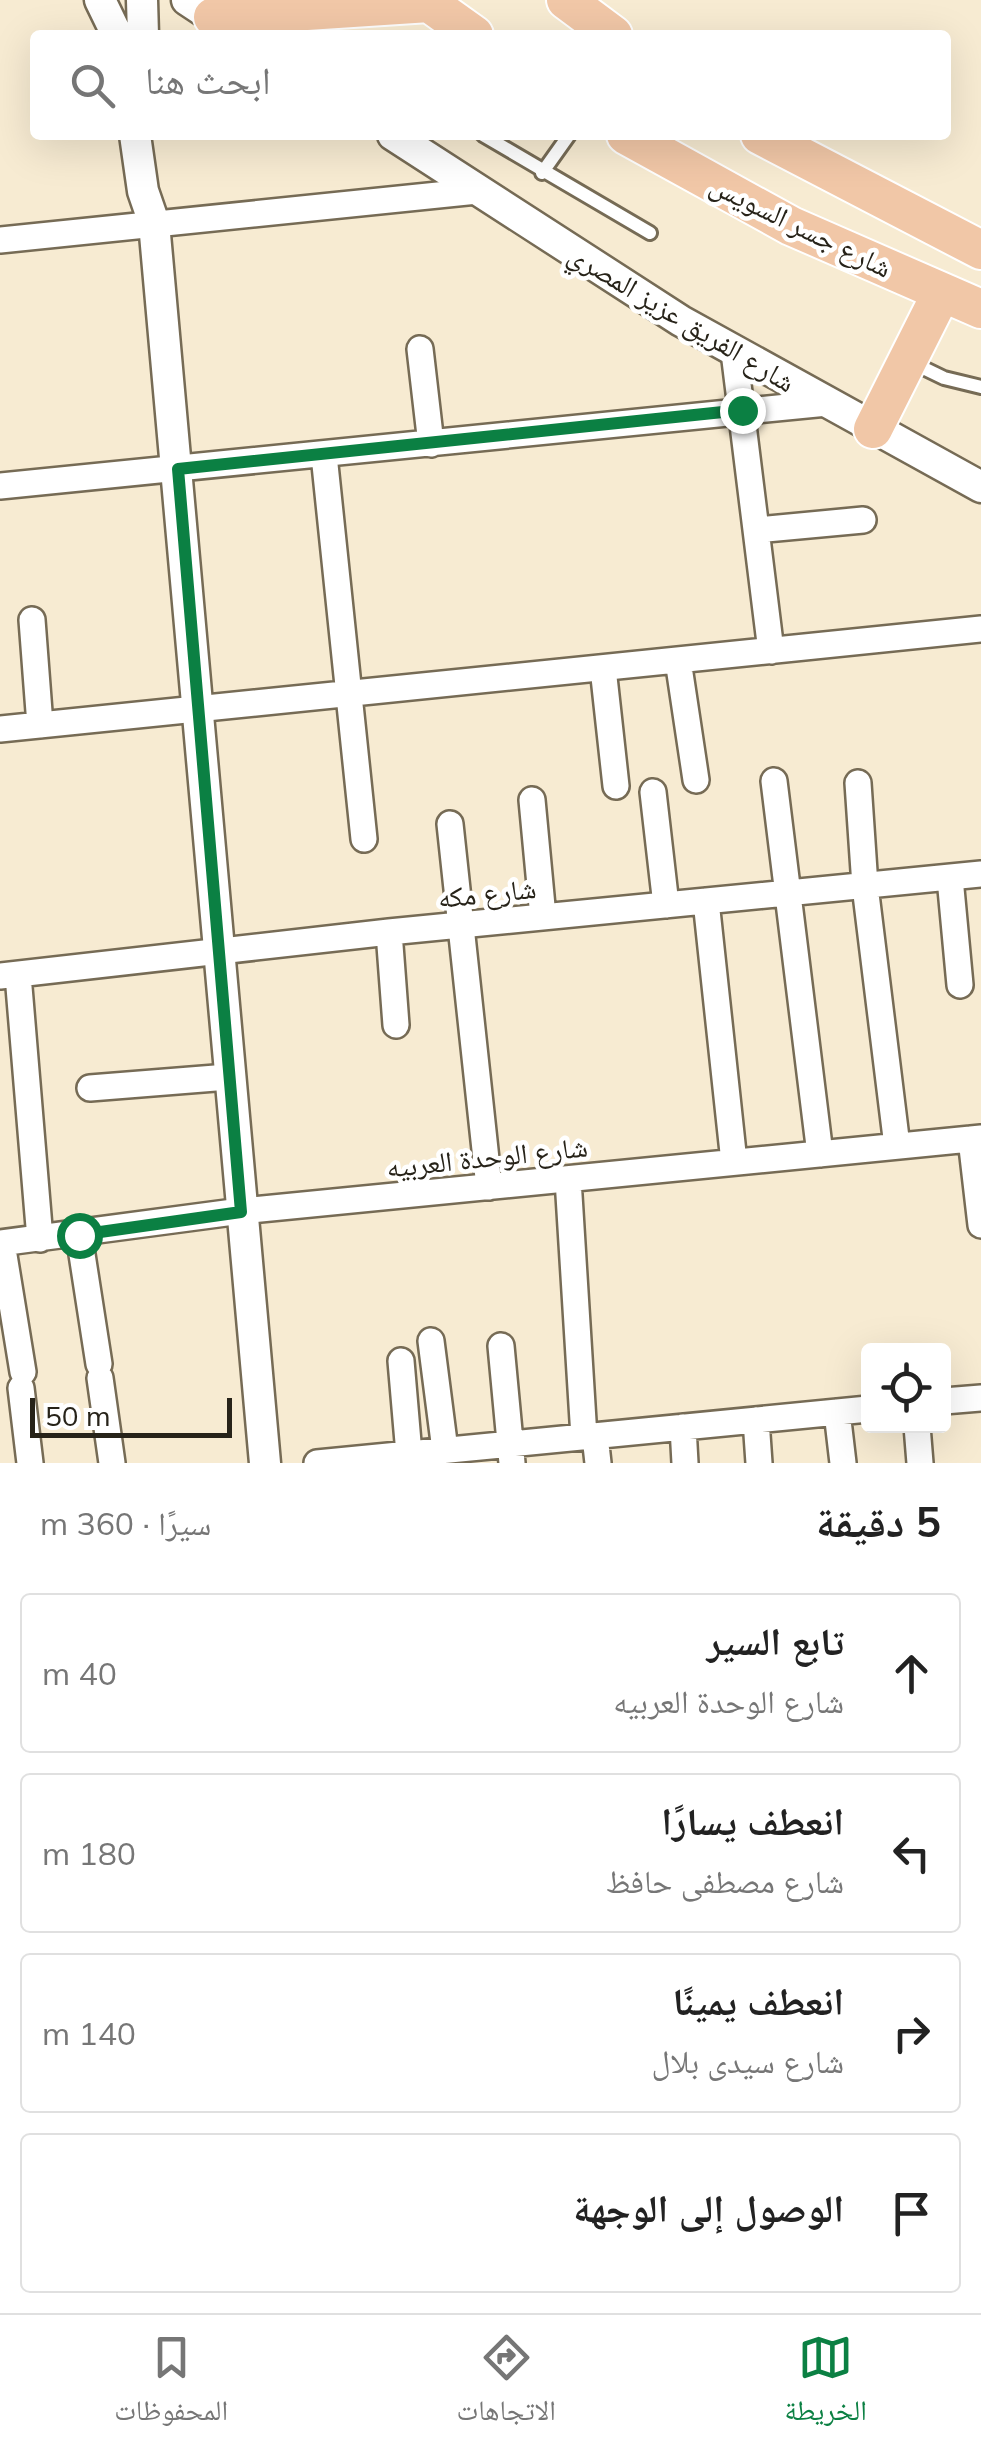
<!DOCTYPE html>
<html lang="ar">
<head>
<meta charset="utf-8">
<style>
	body { margin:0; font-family:Mulish,"Noto Naskh Arabic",sans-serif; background:#f6f6f6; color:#222; direction:rtl }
	.controls { position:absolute; right:30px; bottom:30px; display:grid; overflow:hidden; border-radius:10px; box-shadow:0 10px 40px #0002 }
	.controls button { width:90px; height:90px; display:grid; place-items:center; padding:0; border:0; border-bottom:2px solid #e0e0e0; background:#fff; color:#222; font:50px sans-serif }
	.scale { position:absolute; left:30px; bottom:25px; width:202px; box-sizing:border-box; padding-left:10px; border:5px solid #272319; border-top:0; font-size:28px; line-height:35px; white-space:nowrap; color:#272319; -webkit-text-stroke:8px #fff; paint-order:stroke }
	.stop { position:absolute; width:30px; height:30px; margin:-22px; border:8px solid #0b8043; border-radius:50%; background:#fff }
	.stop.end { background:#0b8043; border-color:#fff; box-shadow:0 2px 10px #0008 }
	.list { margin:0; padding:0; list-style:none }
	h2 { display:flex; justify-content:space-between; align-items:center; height:130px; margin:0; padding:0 40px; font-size:42px }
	h2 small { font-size:32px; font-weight:400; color:#767676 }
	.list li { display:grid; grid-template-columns:65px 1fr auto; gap:30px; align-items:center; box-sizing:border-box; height:160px; margin:0 20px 20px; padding:0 20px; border:2px solid #e0e0e0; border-radius:10px }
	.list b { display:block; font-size:38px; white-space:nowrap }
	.list p { margin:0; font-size:32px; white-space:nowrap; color:#767676 }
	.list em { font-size:32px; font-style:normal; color:#767676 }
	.icon { flex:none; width:55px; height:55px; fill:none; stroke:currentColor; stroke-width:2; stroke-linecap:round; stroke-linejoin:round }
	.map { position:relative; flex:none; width:981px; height:1463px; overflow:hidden; direction:ltr }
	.search { position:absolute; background:#fff; box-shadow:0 10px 40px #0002; left:30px; right:30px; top:30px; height:110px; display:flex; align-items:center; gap:25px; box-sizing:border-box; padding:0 35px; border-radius:10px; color:#767676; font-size:38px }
	.sheet { height:850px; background:#fff }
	nav { display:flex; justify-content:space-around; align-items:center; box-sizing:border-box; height:140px; border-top:2px solid #e0e0e0; background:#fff; font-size:28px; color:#767676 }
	nav a { display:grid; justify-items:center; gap:5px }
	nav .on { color:#0b8043 }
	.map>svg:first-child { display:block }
</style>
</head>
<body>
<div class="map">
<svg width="981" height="1463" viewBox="0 0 981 1463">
	<rect width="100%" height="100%" fill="#f7ebd2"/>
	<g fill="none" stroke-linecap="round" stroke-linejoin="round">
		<defs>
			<path id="service" d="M483,135L650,233
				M542,173L569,135
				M913,363L944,378L981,387"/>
			<path id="minor" d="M0,240L477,191
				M420,349L431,444
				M734,352L771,651
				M324,455L364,839
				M0,486L827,403
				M757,530L863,520
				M32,620L40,725
				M678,660L696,780
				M603,668L616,786
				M0,729L981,629
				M774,781L820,1154
				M858,783L865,886L897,1146
				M653,792L666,905
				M532,800L543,917
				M450,824L489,1187
				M950,878L960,985
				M706,901L734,1162
				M389,932L396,1025
				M18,975L40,1239
				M0,976L389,932L981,874
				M90,1088L228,1077
				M971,1139L981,1225
				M568,1179L584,1437
				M79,1235L99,1364
				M0,1243L241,1211L981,1138
				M2,1243L23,1372
				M431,1341L445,1450
				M501,1346L512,1463
				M401,1361L409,1454
				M100,1378L112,1463
				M21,1388L30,1463
				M944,1401L981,1398
				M837,1412L843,1463
				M756,1420L759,1463
				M917,1426L920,1463
				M683,1427L685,1463
				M595,1436L598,1463
				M317,1463L868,1409"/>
			<path id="tertiary" d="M100,0L117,35
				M142,0L143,35
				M187,0L240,35
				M135,135L143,191L154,223L265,1463
				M393,135L681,321L981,487"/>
			<path id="primary" d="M425,0L474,35
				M566,0L613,35
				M213,17L429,3
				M626,135L791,226L981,309
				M760,135L981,250
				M873,429L942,292"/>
		</defs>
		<use href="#service" stroke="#766b55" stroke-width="18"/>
		<use href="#minor" stroke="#766b55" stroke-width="30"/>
		<use href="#tertiary" stroke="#766b55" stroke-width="35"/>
		<use href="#primary" stroke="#fff" stroke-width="42"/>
		<use href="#service" stroke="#fff" stroke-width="12"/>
		<use href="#minor" stroke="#fff" stroke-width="25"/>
		<use href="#tertiary" stroke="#fff" stroke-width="30"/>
		<use href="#primary" stroke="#f1c7a7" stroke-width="38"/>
	</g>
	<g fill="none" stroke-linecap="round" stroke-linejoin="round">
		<path stroke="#0b8043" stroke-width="12" d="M79,1235L241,1212L178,469L742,410"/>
	</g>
	<g text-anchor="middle" stroke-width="9" stroke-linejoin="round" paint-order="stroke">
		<g font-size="28" fill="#272319" stroke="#fff">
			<text transform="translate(801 226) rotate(26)" y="10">شارع جسر السويس</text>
			<text transform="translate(682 318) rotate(31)" y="10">شارع الفريق عزيز المصري</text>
			<text transform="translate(487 893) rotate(-6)" y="10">شارع مكه</text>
			<text transform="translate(487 1157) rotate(-6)" y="10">شارع الوحدة العربيه</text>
		</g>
	</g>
</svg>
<div class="controls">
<button><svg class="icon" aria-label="locate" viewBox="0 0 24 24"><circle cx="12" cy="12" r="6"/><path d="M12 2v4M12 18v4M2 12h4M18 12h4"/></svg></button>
</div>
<div class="scale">50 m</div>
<div class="stop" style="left:79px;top:1235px"></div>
<div class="stop end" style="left:742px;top:410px"></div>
<div class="search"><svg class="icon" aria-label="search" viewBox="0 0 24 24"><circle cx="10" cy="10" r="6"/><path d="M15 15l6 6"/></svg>ابحث هنا</div>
</div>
<section class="sheet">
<h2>5 دقيقة<small>سيرًا · 360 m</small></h2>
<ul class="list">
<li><svg class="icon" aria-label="ahead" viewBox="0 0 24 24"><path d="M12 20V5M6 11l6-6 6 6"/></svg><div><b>تابع السير</b><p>شارع الوحدة العربيه</p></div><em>40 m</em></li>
<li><svg class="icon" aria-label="left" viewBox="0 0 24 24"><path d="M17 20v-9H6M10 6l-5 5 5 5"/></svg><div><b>انعطف يسارًا</b><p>شارع مصطفى حافظ</p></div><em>180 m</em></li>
<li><svg class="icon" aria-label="right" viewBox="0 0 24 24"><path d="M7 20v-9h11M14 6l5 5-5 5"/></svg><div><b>انعطف يمينًا</b><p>شارع سيدى بلال</p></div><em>140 m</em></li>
<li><svg class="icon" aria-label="arrive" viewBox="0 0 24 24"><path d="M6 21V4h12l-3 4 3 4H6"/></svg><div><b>الوصول إلى الوجهة</b></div></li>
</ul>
</section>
<nav>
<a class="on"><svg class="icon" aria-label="map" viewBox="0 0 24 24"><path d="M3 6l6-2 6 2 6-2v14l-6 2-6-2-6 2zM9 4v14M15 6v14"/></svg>الخريطة</a>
<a><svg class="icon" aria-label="directions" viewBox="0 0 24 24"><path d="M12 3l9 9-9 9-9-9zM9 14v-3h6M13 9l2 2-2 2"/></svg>الاتجاهات</a>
<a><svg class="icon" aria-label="saved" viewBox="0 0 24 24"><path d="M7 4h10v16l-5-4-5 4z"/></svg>المحفوظات</a>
</nav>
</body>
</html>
